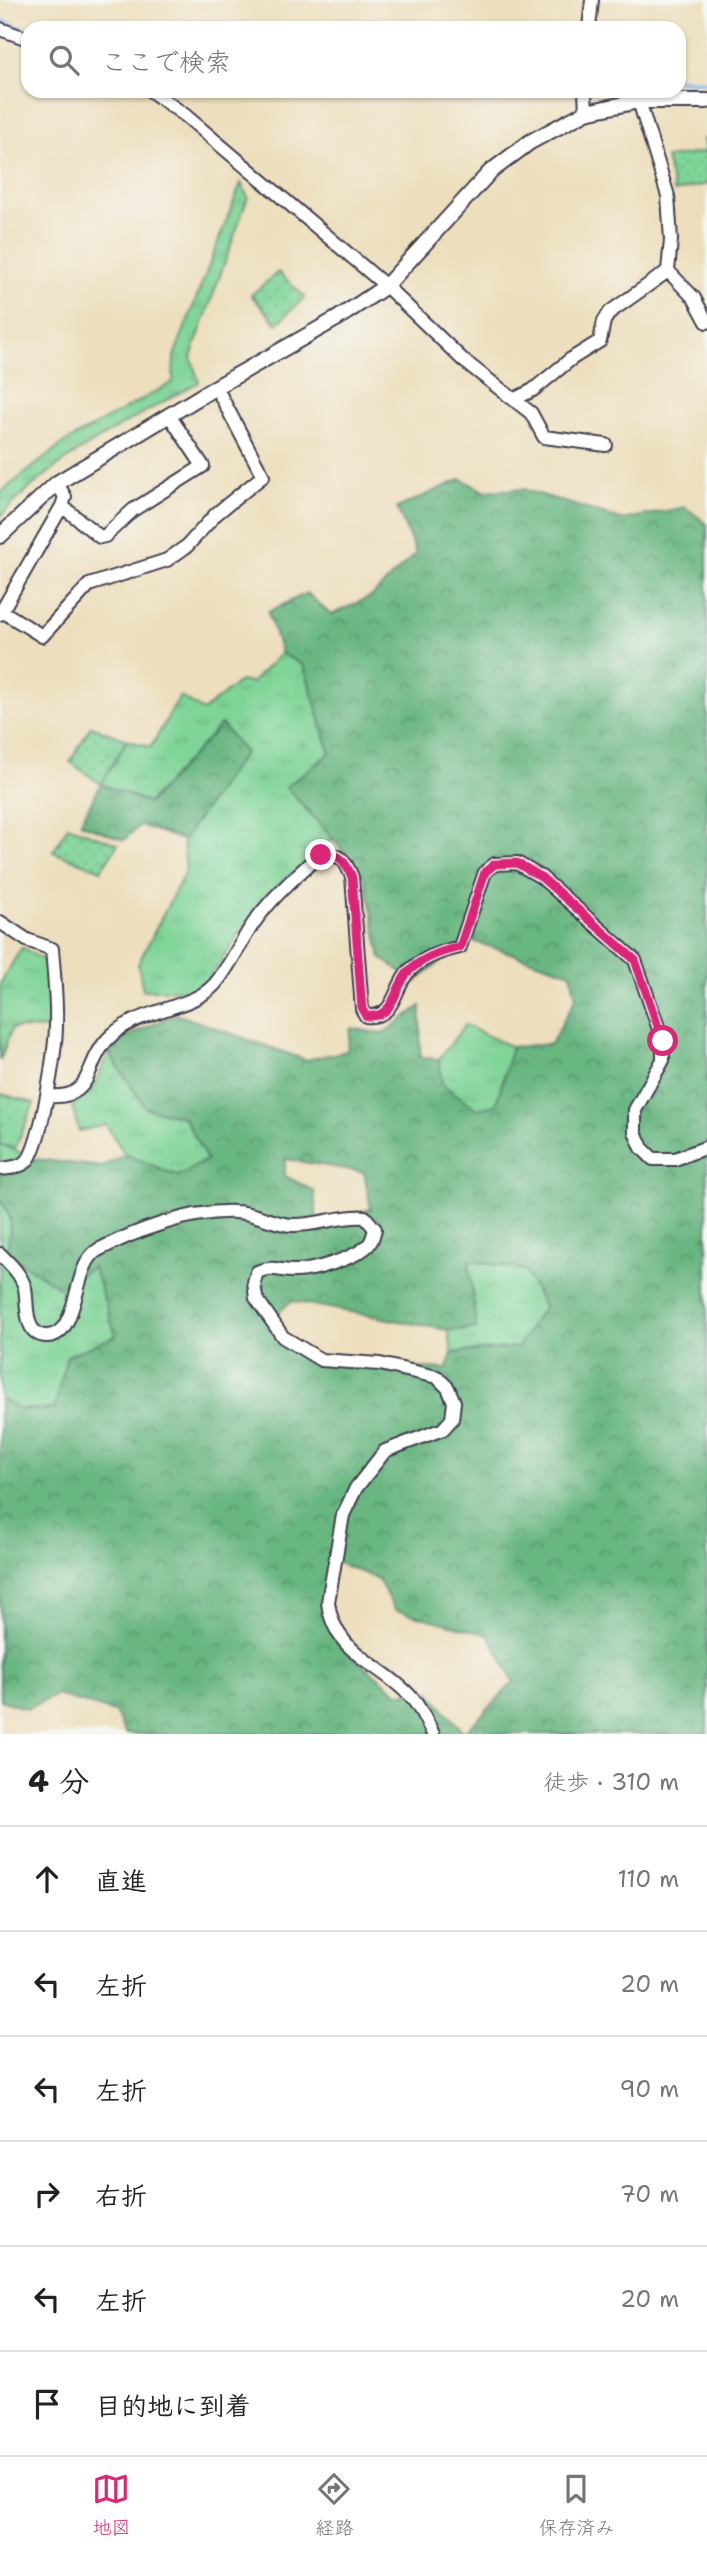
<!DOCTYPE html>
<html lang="ja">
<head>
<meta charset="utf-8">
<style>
	body { margin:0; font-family:"Shantell Sans","Klee One",sans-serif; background:#f6f6f6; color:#222 }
	.stop { position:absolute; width:21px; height:21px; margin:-16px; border:5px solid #db2777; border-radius:50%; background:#fff }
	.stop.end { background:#db2777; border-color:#fff; box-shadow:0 2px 7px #0008 }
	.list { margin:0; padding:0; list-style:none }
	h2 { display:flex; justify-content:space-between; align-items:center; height:91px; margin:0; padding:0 28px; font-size:30px }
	h2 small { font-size:23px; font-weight:400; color:#767676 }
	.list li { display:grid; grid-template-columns:46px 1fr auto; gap:21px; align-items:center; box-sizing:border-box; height:105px; padding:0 28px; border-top:2px solid #e0e0e0 }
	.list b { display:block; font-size:26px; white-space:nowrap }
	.list em { font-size:23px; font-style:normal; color:#767676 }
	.icon { flex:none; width:38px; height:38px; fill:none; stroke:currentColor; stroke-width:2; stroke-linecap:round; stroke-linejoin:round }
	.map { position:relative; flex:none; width:707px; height:1734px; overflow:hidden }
	.search { position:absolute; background:#fff; box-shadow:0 2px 5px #0004; left:21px; right:21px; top:21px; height:77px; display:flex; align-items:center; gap:18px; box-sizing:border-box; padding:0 24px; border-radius:21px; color:#767676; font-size:26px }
	.sheet { height:721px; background:#fff }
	nav { display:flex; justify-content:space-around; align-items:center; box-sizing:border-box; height:98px; border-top:2px solid #e0e0e0; background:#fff; font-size:19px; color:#767676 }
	nav a { display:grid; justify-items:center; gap:4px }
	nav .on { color:#db2777 }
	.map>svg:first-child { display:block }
</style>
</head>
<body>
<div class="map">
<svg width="707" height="1734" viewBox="0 0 707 1734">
	<defs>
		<pattern id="grass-tufts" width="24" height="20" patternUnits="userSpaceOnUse" patternTransform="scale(1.75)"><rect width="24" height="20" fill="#7fd497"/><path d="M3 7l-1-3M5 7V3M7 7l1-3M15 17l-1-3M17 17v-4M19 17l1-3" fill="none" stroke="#6db683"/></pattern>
		<pattern id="forest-crowns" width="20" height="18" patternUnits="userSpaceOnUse" patternTransform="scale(1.75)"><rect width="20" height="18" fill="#67b680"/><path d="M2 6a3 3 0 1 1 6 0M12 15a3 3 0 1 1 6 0" fill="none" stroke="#54946a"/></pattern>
		<pattern id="garden-dots" width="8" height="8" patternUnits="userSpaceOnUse" patternTransform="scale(1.75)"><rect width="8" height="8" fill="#7fd497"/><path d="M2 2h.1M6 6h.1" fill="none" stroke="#6db683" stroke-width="1.8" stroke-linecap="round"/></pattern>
	</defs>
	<rect width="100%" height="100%" fill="#f6f6f2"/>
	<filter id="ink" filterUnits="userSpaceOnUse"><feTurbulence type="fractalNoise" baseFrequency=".0143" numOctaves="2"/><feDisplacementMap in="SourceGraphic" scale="14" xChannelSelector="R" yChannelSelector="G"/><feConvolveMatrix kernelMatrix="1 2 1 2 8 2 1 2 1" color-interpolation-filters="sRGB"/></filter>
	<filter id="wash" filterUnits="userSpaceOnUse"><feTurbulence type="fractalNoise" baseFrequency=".00686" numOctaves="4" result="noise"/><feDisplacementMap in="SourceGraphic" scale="28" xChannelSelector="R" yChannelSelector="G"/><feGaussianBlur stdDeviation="1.57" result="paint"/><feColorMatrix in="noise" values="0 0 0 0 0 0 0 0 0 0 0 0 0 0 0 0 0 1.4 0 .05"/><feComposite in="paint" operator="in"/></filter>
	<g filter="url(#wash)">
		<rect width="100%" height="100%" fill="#eddfbd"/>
		<path fill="url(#grass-tufts)" stroke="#507b69" stroke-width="2" d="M241,183L248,197L191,357L199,382C130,421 54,457 0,517V493L64,443L173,382L174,356Z
			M281,653L304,666L330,753L286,787L333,839L264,897L202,990H143L138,964L186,870L183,840L245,752L221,724L148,803L101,784L127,740L151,747L180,696L203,711L240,681L251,683Z
			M22,947L49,964L50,1029L12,1028L0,1061V984Z
			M465,1025L512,1047L496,1105L477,1109L442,1084L439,1059Z
			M109,1053L146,1108L184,1117L208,1159L178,1176L125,1154L106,1125L79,1131L72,1107L93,1089Z
			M0,1144L36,1159L13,1174L0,1166Z
			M0,1197L11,1220L93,1266L117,1337L67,1356L54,1410L19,1409L0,1398Z
			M468,1260L525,1270L544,1307L518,1347L452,1353L448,1330L476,1329Z"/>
		<path fill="url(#forest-crowns)" stroke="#446c5e" stroke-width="2" fill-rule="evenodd" d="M461,479L484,491L523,489L622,520L685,507L707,524V1734H126L115,1712L57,1695L27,1709L0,1700V1398L19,1409L54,1410L67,1356L116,1336L93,1266L60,1288L7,1253L11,1220L0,1197V1166L13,1174L36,1159L102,1167L125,1154L178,1176L207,1160L184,1117L146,1108L109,1053L125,1037L176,1014L306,1060L347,1051L351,1028L382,1034L421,1006L420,1057L439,1059L442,1084L477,1109L496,1105L512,1047L551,1044L576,998L571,973L467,939L416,982L381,958L365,879L333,839L286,787L330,753L304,666L281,653L268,612L307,593L331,615L372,596L416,553L397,508ZM285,1159L364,1172L371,1209L317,1222L314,1191L285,1176ZM469,1260L525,1270L544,1307L518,1347L452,1353L447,1369L319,1364L278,1338L274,1317L291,1301L448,1330L476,1329ZM334,1561L378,1579L395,1610L489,1635L514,1682L464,1733L429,1692L398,1693L340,1646L322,1611Z
			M221,724L245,752L183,840L140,825L124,840L80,823L101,784L149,803Z"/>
		<path fill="url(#garden-dots)" stroke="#507b69" stroke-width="2" d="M703,139L707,140V184L674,192L666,158L705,152Z
			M278,272L305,297L277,324L251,295Z
			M91,726L127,740L101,784L70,762Z
			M68,826L118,844L101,870L53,852Z
			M2,1094L34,1103L15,1149L0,1144V1097Z"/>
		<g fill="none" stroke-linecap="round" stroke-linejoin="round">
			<path stroke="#7db3ec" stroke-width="4.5" d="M0,20L28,31
				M679,80L707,82"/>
		</g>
	</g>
	<g filter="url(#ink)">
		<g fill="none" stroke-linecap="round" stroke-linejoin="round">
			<defs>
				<path id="minor" d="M589,28L592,0
					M0,29L28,39
					M151,91L186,116L386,286L463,360L531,413L544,437L606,445
					M585,91L586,112
					M639,101L668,196L671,240L668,271L694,298L707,322
					M515,399L533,390L571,359L600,341L604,321L610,312L668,271
					M62,506L100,537L105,536L133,510L203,466L169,415
					M2,611L42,636L89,585L167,560L187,546L216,514L263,476L216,387
					M0,614L62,506L65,497L57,483
					M0,922L27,940L52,949C54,974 57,1000 56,1025C56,1048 41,1150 26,1162C18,1168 9,1168 0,1169
					M47,1096C95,1100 83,1066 107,1040C134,1009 187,1011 212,987C226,974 241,941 253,924C268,902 300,872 321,854C341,853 345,860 352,877L362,1009L366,1016C396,1019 393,988 409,971C422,958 442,951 460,947L485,872L495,864L517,863L541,877L635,960L663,1041V1060L635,1110V1132L642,1148L653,1159H675L707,1147
					M0,1254C10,1264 21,1274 25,1288C28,1304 23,1336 47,1336C80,1336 72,1264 98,1250C137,1230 191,1210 235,1212C254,1212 273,1224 292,1225C317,1226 340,1215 365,1217L375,1229C373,1236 372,1243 365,1248C351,1259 313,1271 296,1271C280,1272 274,1265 257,1272L254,1282L256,1298L283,1337L321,1360L380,1364L437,1377L448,1388L454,1402L452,1419L443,1429L385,1451L356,1488L343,1515L328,1602C334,1655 381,1663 411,1697C420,1707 427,1722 433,1734"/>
				<path id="tertiary" d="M0,536L57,483L216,387L338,318L386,286L490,172L530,142L586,112L639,101H707"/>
			</defs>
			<use href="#minor" stroke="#403e4e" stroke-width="16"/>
			<use href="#tertiary" stroke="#403e4e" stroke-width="18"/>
			<use href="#minor" stroke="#fff" stroke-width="12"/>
			<use href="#tertiary" stroke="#fff" stroke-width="14"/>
		</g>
	</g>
	<g fill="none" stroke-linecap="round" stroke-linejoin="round" filter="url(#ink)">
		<path stroke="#db2777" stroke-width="9" d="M321,855C341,853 344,860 352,877L362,1009L366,1016C396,1019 393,988 409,971C422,958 442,951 460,947L485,872L495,864L517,863L541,877L635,960L663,1041"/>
	</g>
</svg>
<div class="stop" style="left:663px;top:1041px"></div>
<div class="stop end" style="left:321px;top:855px"></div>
<div class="search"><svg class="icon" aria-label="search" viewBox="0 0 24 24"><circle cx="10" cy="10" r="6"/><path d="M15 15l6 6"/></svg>ここで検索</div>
</div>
<section class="sheet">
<h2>4 分<small>徒歩 · 310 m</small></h2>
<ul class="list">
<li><svg class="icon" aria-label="ahead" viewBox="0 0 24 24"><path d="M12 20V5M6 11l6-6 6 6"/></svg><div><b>直進</b></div><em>110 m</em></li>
<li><svg class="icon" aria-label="left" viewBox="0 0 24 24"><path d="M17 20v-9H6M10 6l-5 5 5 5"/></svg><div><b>左折</b></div><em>20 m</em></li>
<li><svg class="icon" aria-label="left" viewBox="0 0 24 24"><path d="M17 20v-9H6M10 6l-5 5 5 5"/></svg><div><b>左折</b></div><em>90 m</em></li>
<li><svg class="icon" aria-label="right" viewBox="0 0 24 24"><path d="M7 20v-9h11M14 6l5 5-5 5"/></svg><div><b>右折</b></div><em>70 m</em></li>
<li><svg class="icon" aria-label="left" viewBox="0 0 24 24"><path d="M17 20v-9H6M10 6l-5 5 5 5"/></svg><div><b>左折</b></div><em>20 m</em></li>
<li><svg class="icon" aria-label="arrive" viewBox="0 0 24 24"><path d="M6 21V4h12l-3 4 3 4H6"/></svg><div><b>目的地に到着</b></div></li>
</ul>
</section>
<nav>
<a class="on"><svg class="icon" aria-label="map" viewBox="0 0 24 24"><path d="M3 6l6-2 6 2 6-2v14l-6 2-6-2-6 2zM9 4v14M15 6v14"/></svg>地図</a>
<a><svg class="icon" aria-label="directions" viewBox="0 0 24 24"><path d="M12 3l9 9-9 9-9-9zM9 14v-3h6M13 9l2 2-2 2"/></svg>経路</a>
<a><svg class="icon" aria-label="saved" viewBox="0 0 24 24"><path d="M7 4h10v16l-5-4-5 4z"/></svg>保存済み</a>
</nav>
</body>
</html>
